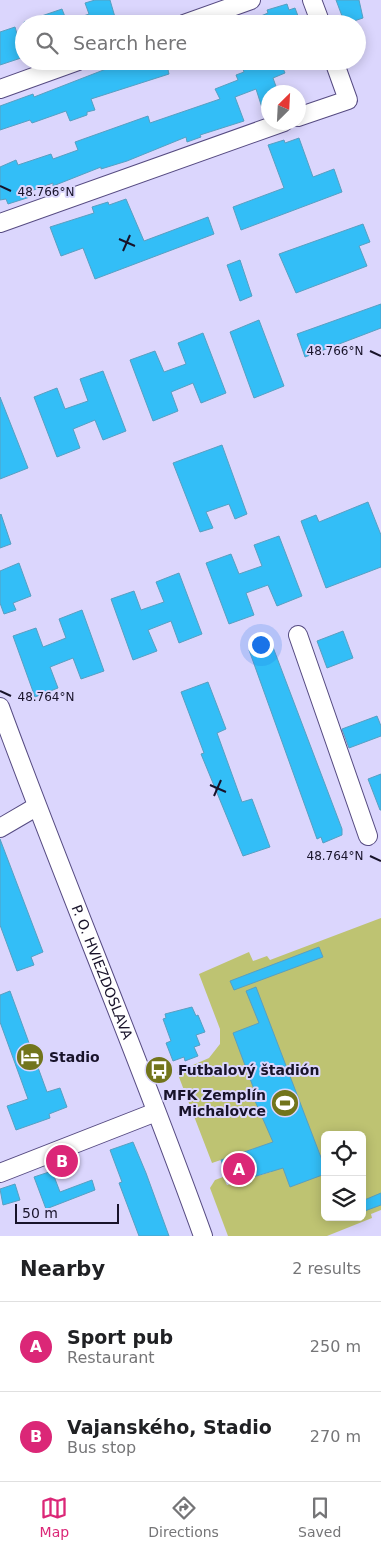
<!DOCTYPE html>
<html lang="en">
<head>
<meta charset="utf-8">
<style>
	body { margin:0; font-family:"DejaVu Sans",sans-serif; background:#f6f6f6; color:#202124 }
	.controls { position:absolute; right:15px; bottom:15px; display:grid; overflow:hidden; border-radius:8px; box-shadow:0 2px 12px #0003 }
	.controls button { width:45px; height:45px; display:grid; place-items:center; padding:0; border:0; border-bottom:1px solid #e0e0e0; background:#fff; color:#202124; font:25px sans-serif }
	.compass { position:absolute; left:261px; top:85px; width:45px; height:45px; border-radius:50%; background:#fff; box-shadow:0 2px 12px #0003; rotate:24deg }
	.scale { position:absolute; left:15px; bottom:12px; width:104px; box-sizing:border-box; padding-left:5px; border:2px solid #18132a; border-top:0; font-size:14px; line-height:18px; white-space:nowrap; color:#18132a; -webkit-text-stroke:4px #dbd6fd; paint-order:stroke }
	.you { position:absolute; left:260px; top:644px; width:18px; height:18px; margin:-12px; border:4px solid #fff; border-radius:50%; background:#1a73e8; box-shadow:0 0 0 8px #1a73e833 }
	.badge { display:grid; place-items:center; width:32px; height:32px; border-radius:50%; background:#db2777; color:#fff; font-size:16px; font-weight:700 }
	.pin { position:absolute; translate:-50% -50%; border:2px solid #fff; box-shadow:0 1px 5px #0006 }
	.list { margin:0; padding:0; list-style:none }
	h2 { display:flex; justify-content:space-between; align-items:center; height:65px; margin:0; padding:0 20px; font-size:21px }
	h2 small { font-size:16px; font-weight:400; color:#757577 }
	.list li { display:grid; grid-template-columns:32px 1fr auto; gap:15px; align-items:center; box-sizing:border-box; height:90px; padding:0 20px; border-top:1px solid #e0e0e0 }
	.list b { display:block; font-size:19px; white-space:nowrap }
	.list p { margin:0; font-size:16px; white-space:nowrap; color:#757577 }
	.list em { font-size:16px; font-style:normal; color:#757577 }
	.icon { flex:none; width:28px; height:28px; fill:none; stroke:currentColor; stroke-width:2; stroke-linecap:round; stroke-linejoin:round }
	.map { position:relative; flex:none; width:381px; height:1236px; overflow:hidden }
	.search { position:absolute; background:#fff; box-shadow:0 2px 12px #0003; left:15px; right:15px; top:15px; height:55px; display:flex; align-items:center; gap:12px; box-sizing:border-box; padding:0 18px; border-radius:28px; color:#757577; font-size:19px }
	.sheet { height:245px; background:#fff }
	nav { display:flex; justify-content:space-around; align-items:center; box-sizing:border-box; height:70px; border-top:1px solid #e0e0e0; background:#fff; font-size:14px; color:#757577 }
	nav a { display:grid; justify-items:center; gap:2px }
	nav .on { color:#db2777 }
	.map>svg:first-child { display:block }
</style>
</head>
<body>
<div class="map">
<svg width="381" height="1236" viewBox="0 0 381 1236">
	<rect width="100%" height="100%" fill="#dbd6fd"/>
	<path fill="#bec372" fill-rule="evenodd" d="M381,918V1210L371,1214L372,1218L327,1236H228L210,1188L215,1180L223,1177L227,1185L271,1172L262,1146L212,1163L177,1072L209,1058L220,1044V1029L199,974L249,952L253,961L267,956L270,960ZM325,1135H362V1217H325Z"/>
	<path fill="#33bef7" stroke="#589fc1" d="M95,0H110L117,24H24V22L62,9L67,22L89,14L85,3Z
		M336,0H359L363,18L345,24Z
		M287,4L289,10L295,8L301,24H242L268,13L267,10Z
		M15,27L24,57L0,65V32Z
		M142,61H186L187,63L168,70L169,74L91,99L95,110L87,112V115L70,121L66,111L32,123L30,120L0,130V106L33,94L34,97L119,64L120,67L128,66Z
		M240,61H280L285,73L273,78L278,92H268V116L265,117L256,89L235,97L244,121L200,135L201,137L187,142L186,137L127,161L101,169V167L53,186V183L28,192L30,197L8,204L6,199L0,200V167L16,160L18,165L51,154L53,159L78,150L75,142L148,116L150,123L220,99L215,89L238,80L236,75L244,72Z
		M299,138L313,177L334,169L342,192L241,230L233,207L284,188L268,145L284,140L285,143Z
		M126,199L144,241L208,217L214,234L95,279L83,248L61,256L50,227L94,213L92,207L108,202L109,205Z
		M363,224L370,242L359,246L367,266L296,293L279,254Z
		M240,260L252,296L240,301L227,265Z
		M381,304V328L305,357L297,334Z
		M259,320L284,386L254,398L230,332Z
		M203,333L226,393L201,403L193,383L171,392L178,411L153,421L130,360L155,351L164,372L186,364L178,343Z
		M103,371L126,431L103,440L95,420L73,429L80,448L57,457L34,397L57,388L65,409L88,401L80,379Z
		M0,397L28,468L0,479Z
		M222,445L247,514L235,519L229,504L206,512L213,528L200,532L173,463Z
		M368,502L381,535V567L326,588L301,521L316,515L319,522Z
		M1,514L11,544L0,548V515Z
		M279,536L302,596L277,606L268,585L246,593L254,615L229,624L206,563L231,554L239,574L262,566L254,545Z
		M19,563L31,596L13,603L16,610L4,614L0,603V571Z
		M179,573L202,634L179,643L171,621L148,630L157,651L133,660L111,599L134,591L141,610L164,602L156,582Z
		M82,610L104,671L81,679L73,658L50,667L58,688L35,697L13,636L36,628L43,647L66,638L59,619Z
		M343,631L353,658L327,668L317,641Z
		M271,642L342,829V835L323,843L321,837L317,839L249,650Z
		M208,682L226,729L217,733L242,802L252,799L270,847L243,856L201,754L204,753L181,692Z
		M377,716L381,726V736L349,748L342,729Z
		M381,774V810H380L368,779Z
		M0,839L43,952L31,957L34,965L17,971L0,925Z
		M319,947L323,957L234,990L230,981Z
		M256,987L325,1168V1174L290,1187L283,1168L230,1184L221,1160L273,1142L252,1094L255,1092L233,1033L259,1023L246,991Z
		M10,991L47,1092L60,1088L67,1107L49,1114L50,1118L16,1130L7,1106L28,1099L0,1022V995Z
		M192,1007L196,1016L198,1015L205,1032L196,1035L200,1045L194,1047L198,1056L185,1061L184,1057L173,1061L166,1043L171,1041L163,1019L166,1018L165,1014Z
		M133,1142L146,1173L169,1236H139L119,1183L122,1182L110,1150Z
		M52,1171L60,1192L92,1180L95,1190L46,1209L34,1177Z
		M15,1184L20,1200L3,1205L0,1189Z
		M381,1193V1205L362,1212V1201Z"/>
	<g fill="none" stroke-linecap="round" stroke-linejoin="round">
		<defs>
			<g id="minor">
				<path d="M312,0L321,24"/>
				<path d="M184,24L251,0"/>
				<path d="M0,89L78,61"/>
				<path d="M298,117L348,100L334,61"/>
				<path d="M0,223L284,122"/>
				<path d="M298,635L368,836"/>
				<path id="s1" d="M0,707C65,884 139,1058 203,1236"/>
				<path d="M0,828L36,807"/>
				<path d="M0,1173L156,1112"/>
			</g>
		</defs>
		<use href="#minor" stroke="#564b82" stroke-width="20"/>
		<use href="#minor" stroke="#fff" stroke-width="18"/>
	</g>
	<path fill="none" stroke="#18132a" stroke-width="2" d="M0,186L11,191M119,239L135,246M123,251L130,235M370,351L381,356M0,691L11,696M210,785L226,792M214,796L221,780M370,856L381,861"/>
	<defs>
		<symbol id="hotel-disc" viewBox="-11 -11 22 22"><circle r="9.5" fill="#72751c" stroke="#dbd6fd"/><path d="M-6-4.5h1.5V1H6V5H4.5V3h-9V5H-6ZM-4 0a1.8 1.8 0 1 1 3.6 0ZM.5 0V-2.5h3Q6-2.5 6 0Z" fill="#fff"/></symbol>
		<symbol id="bus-disc" viewBox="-11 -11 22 22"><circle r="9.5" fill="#72751c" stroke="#dbd6fd"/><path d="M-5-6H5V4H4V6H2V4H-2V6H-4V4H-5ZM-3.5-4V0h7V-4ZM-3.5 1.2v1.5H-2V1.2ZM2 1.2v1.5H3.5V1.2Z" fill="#fff"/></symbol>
		<symbol id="stadium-disc" viewBox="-11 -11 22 22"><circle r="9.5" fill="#72751c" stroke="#dbd6fd"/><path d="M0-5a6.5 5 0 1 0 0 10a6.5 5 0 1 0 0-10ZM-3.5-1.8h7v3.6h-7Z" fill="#fff"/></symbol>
	</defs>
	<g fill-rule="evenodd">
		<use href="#hotel-disc" x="14" y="1041" width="32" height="32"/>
		<use href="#bus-disc" x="143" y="1054" width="32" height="32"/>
		<use href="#stadium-disc" x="269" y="1087" width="32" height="32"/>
	</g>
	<g text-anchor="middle" stroke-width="4" stroke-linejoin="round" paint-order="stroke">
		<g font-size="14" fill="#18132a" stroke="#dbd6fd">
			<text dy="5" stroke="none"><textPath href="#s1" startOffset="284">P. O. HVIEZDOSLAVA</textPath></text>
		</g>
		<g font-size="14" font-weight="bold" fill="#18132a" stroke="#dbd6fd" text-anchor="start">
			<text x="49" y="1062">Stadio</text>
			<text x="178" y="1075">Futbalový štadión</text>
			<text x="266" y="1100" text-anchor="end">MFK Zemplín<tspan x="266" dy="16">Michalovce</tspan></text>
		</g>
	</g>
	<g font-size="12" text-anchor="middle" fill="#18132a" stroke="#dbd6fd" stroke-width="4" stroke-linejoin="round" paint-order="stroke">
		<text x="46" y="196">48.766°N</text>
		<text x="335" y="355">48.766°N</text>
		<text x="46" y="701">48.764°N</text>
		<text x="335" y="860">48.764°N</text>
	</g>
</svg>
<div class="controls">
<button><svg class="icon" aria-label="locate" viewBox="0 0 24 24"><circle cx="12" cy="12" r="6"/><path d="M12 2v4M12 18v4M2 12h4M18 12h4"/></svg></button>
<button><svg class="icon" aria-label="layers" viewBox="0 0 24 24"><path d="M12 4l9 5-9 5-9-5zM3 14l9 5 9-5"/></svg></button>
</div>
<svg class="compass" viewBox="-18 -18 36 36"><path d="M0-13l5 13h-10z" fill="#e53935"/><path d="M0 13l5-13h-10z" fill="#757577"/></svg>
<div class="scale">50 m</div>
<div class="you"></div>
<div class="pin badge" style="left:239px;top:1169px">A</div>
<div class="pin badge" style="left:62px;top:1161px">B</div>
<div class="search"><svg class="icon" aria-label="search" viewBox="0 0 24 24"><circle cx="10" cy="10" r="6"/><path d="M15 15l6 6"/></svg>Search here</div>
</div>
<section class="sheet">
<h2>Nearby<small>2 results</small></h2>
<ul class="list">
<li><span class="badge">A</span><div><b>Sport pub</b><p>Restaurant</p></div><em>250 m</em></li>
<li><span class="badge">B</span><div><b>Vajanského, Stadio</b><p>Bus stop</p></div><em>270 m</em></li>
</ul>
</section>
<nav>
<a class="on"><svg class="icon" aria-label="map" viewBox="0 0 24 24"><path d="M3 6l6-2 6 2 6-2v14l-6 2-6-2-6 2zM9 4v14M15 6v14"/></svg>Map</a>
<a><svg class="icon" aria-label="directions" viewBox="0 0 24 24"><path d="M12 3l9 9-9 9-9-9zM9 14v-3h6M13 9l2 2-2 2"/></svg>Directions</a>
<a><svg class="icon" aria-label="saved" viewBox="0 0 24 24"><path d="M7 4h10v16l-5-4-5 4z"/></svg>Saved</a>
</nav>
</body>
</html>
